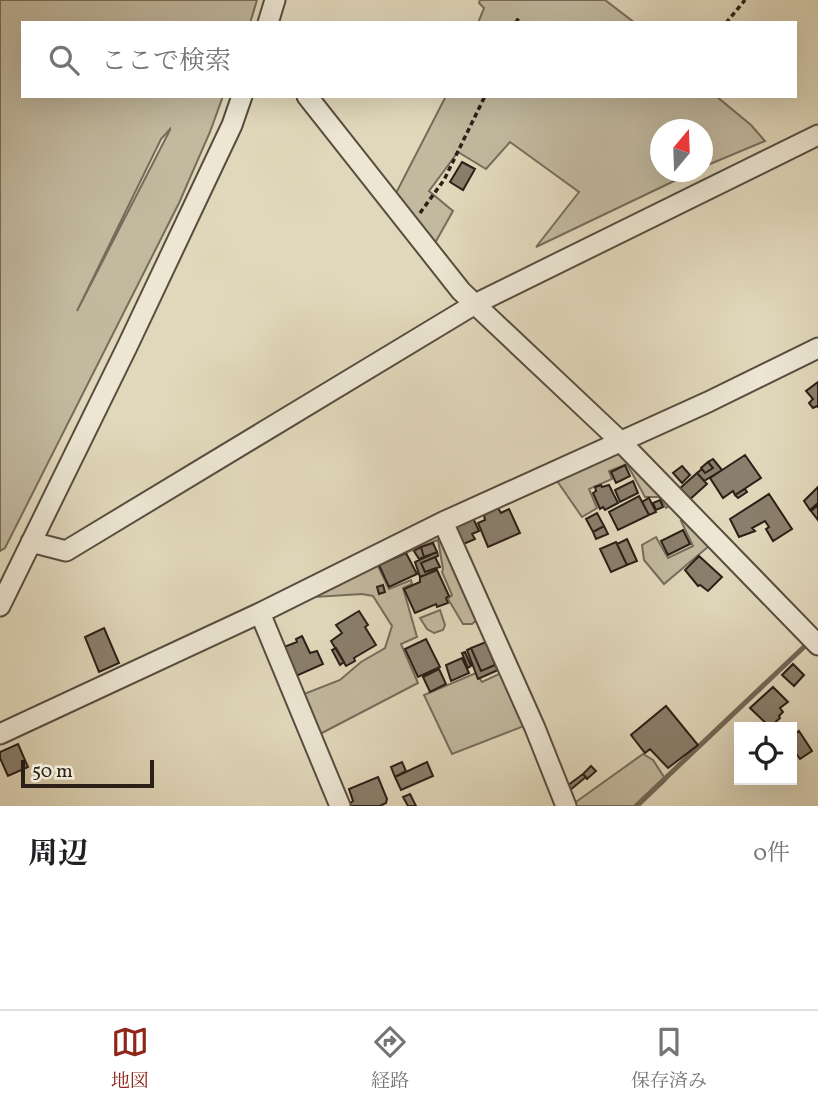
<!DOCTYPE html>
<html lang="ja">
<head>
<meta charset="utf-8">
<style>
	body { margin:0; font-family:Vollkorn,"Noto Serif JP",serif; background:#f6f6f6; color:#202124 }
	.controls { position:absolute; right:21px; bottom:21px; display:grid; overflow:hidden; border-radius:0px; box-shadow:0 7px 28px #0002 }
	.controls button { width:63px; height:63px; display:grid; place-items:center; padding:0; border:0; border-bottom:2px solid #e0e0e0; background:#fff; color:#202124; font:35px sans-serif }
	.compass { position:absolute; left:650px; top:119px; width:63px; height:63px; border-radius:50%; background:#fff; box-shadow:0 7px 28px #0002; rotate:19deg }
	.scale { position:absolute; left:21px; bottom:18px; width:133px; box-sizing:border-box; padding-left:7px; border:4px solid #2b1f17; border-top:0; font-size:19px; line-height:24px; white-space:nowrap; color:#2b1f17; -webkit-text-stroke:5px #ece6d3; paint-order:stroke }
	.list { margin:0; padding:0; list-style:none }
	h2 { display:flex; justify-content:space-between; align-items:center; height:91px; margin:0; padding:0 28px; font-size:30px }
	h2 small { font-size:23px; font-weight:400; color:#757577 }
	.icon { flex:none; width:38px; height:38px; fill:none; stroke:currentColor; stroke-width:2; stroke-linecap:round; stroke-linejoin:round }
	.map { position:relative; flex:none; width:818px; height:806px; overflow:hidden }
	.search { position:absolute; background:#fff; box-shadow:0 7px 28px #0002; left:21px; right:21px; top:21px; height:77px; display:flex; align-items:center; gap:18px; box-sizing:border-box; padding:0 24px; border-radius:0px; color:#757577; font-size:26px }
	.sheet { height:203px; background:#fff }
	nav { display:flex; justify-content:space-around; align-items:center; box-sizing:border-box; height:98px; border-top:2px solid #e0e0e0; background:#fff; font-size:19px; color:#757577 }
	nav a { display:grid; justify-items:center; gap:4px }
	nav .on { color:#8f2418 }
	.map>svg:first-child { display:block }
</style>
</head>
<body>
<div class="map">
<svg width="818" height="806" viewBox="0 0 818 806">
	<rect width="100%" height="100%" fill="#e1d8bb"/>
	<filter id="stains"><feTurbulence type="fractalNoise" baseFrequency=".00286" numOctaves="4"/><feColorMatrix values="0 0 0 0 .2 0 0 0 0 .09 0 0 0 0 .02 0 0 0 .5 -.17"/></filter>
	<radialGradient id="worn" r=".72"><stop offset=".6" stop-color="#630" stop-opacity="0"/><stop offset="1" stop-color="#630" stop-opacity=".3"/></radialGradient>
	<path fill="#c2b99f" stroke="#766c5b" stroke-width="2" fill-rule="evenodd" d="M0,0H257L250,23H23V96H223L210,132L179,203L5,548L0,551ZM170,129V130L77,311L161,139Z
		M480,0H605L635,23H478L484,8L479,3Z
		M446,96H716L751,125L765,141L703,167L702,130H660V172H693L536,247L579,192L510,142L486,169L458,152L429,191L453,211L435,243L395,195Z
		M620,449L671,505L666,508L659,497H645L627,464L609,471L612,479L589,489L597,508L582,517L555,478Z
		M685,520L709,546L664,584L644,560L642,545L656,537L668,558L693,546L681,521Z
		M440,531L480,617L472,624H463L448,599L452,595L442,572L443,569L438,540L377,564L389,589L411,580L412,584L403,588L417,637L401,644L418,683L320,734L304,694L340,680L361,662L385,648L392,626L373,596L362,594L315,597L317,590Z
		M440,610L445,625L443,630L434,633L427,629L420,618Z
		M476,673L482,682L501,673L524,726L452,754L424,695Z
		M643,754L653,760L666,780L639,806H574L573,804Z"/>
	<g fill="none" stroke-linecap="round" stroke-linejoin="round">
		<path stroke="#736858" stroke-width="5" d="M636,806L806,645"/>
	</g>
	<path fill="#8a7f6c" stroke="#2b1f17" stroke-width="2" d="M462,162L475,169L463,190L450,182Z
		M818,382V407L817,406L813,408L809,403L813,399L806,391Z
		M745,455L761,478L735,495L733,491L723,498L710,478Z
		M713,459L722,470L704,481L697,473L702,469L705,473L713,468L708,462Z
		M708,462L713,468L705,473L701,468Z
		M625,465L630,476L616,483L611,472Z
		M682,466L690,475L682,483L673,473Z
		M697,473L707,484L688,501L678,490Z
		M633,481L638,493L620,502L615,490Z
		M601,485L602,487L609,485L618,503L605,510L603,507L600,509L593,493L596,491L595,487Z
		M818,487V503L810,510L804,501Z
		M745,489L747,492L738,498L735,495Z
		M769,494L792,529L773,541L766,529L769,527L765,521L752,528L755,531L739,537L730,519Z
		M639,496L649,515L618,530L609,512Z
		M649,498L656,512L649,515L642,502Z
		M660,500L663,507L656,510L653,503Z
		M818,505V520L811,511Z
		M498,508L501,513L509,509L520,533L488,547L478,523L485,520L484,515Z
		M597,513L604,526L593,532L586,519Z
		M473,518L479,531L472,534L475,539L459,546L451,528Z
		M604,526L608,534L596,539L593,532Z
		M683,530L690,544L668,555L661,541Z
		M627,539L637,561L627,565L617,544Z
		M616,542L627,565L611,572L600,549Z
		M433,543L437,552L424,557L421,547Z
		M421,547L424,557L419,559L414,551Z
		M437,552L438,556L421,563L425,572L436,568L437,570L420,577L415,562Z
		M406,553L417,574L389,587L379,565Z
		M699,556L722,577L708,591L700,585L698,586L685,570Z
		M435,557L440,567L425,572L421,563Z
		M437,570L449,596L446,598L448,603L437,607L436,604L415,613L404,589L420,582V577Z
		M383,585L385,592L379,594L377,587Z
		M359,611L368,625L365,627L376,645L354,658L355,661L346,666L331,641L342,633L336,625Z
		M104,628L119,663L99,672L85,637Z
		M302,636L310,653L317,651L323,664L296,676L284,647L297,642L296,639Z
		M426,639L440,667L418,677L405,649Z
		M486,642L495,665L481,671L471,648Z
		M336,648L344,662L340,665L332,650Z
		M471,648L481,671L495,665L498,670L478,679L467,650Z
		M465,652L471,666L468,668L462,653Z
		M462,658L469,673L451,681L446,665Z
		M793,664L804,675L794,686L782,675Z
		M439,669L446,684L430,692L423,677Z
		M773,687L788,702L780,708L783,712L779,716L780,718L770,727L750,708Z
		M666,706L698,745L668,768L650,749L645,753L631,735Z
		M799,731L812,751L800,759L792,748V736Z
		M18,744L28,767L8,776L0,758V752Z
		M402,762L406,771L395,777L391,767Z
		M427,762L433,776L401,790L395,777Z
		M591,766L596,771L587,779L583,774Z
		M583,774L586,777L570,790L567,786Z
		M378,777L387,799L386,803L380,806H350L349,804L353,801L349,789Z
		M410,794L416,806H408L403,797Z"/>
	<g fill="none" stroke-linecap="round" stroke-linejoin="round">
		<defs>
			<path id="minor" d="M268,23L275,0
				M307,96L461,291L619,440L818,645
				M443,522L535,728L566,806
				M31,542L66,551L475,304L818,135
				M0,606L127,347L232,125L242,96
				M260,613L340,806
				M0,734L260,613L443,522L708,402L818,348"/>
		</defs>
		<use href="#minor" stroke="#584d40" stroke-width="23"/>
		<path stroke="#2b1f17" stroke-width="3.5" stroke-dasharray="5 3.5" stroke-linecap="butt" d="M516,23L519,17
			M726,23L745,0
			M420,213L444,180L485,96"/>
		<use href="#minor" stroke="#ece6d3" stroke-width="19"/>
	</g>
	<rect width="100%" height="100%" filter="url(#stains)"/>
	<rect width="100%" height="100%" fill="url(#worn)"/>
</svg>
<div class="controls">
<button><svg class="icon" aria-label="locate" viewBox="0 0 24 24"><circle cx="12" cy="12" r="6"/><path d="M12 2v4M12 18v4M2 12h4M18 12h4"/></svg></button>
</div>
<svg class="compass" viewBox="-18 -18 36 36"><path d="M0-13l5 13h-10z" fill="#e53935"/><path d="M0 13l5-13h-10z" fill="#757577"/></svg>
<div class="scale">50 m</div>
<div class="search"><svg class="icon" aria-label="search" viewBox="0 0 24 24"><circle cx="10" cy="10" r="6"/><path d="M15 15l6 6"/></svg>ここで検索</div>
</div>
<section class="sheet">
<h2>周辺<small>0件</small></h2>
<ul class="list">
</ul>
</section>
<nav>
<a class="on"><svg class="icon" aria-label="map" viewBox="0 0 24 24"><path d="M3 6l6-2 6 2 6-2v14l-6 2-6-2-6 2zM9 4v14M15 6v14"/></svg>地図</a>
<a><svg class="icon" aria-label="directions" viewBox="0 0 24 24"><path d="M12 3l9 9-9 9-9-9zM9 14v-3h6M13 9l2 2-2 2"/></svg>経路</a>
<a><svg class="icon" aria-label="saved" viewBox="0 0 24 24"><path d="M7 4h10v16l-5-4-5 4z"/></svg>保存済み</a>
</nav>
</body>
</html>
